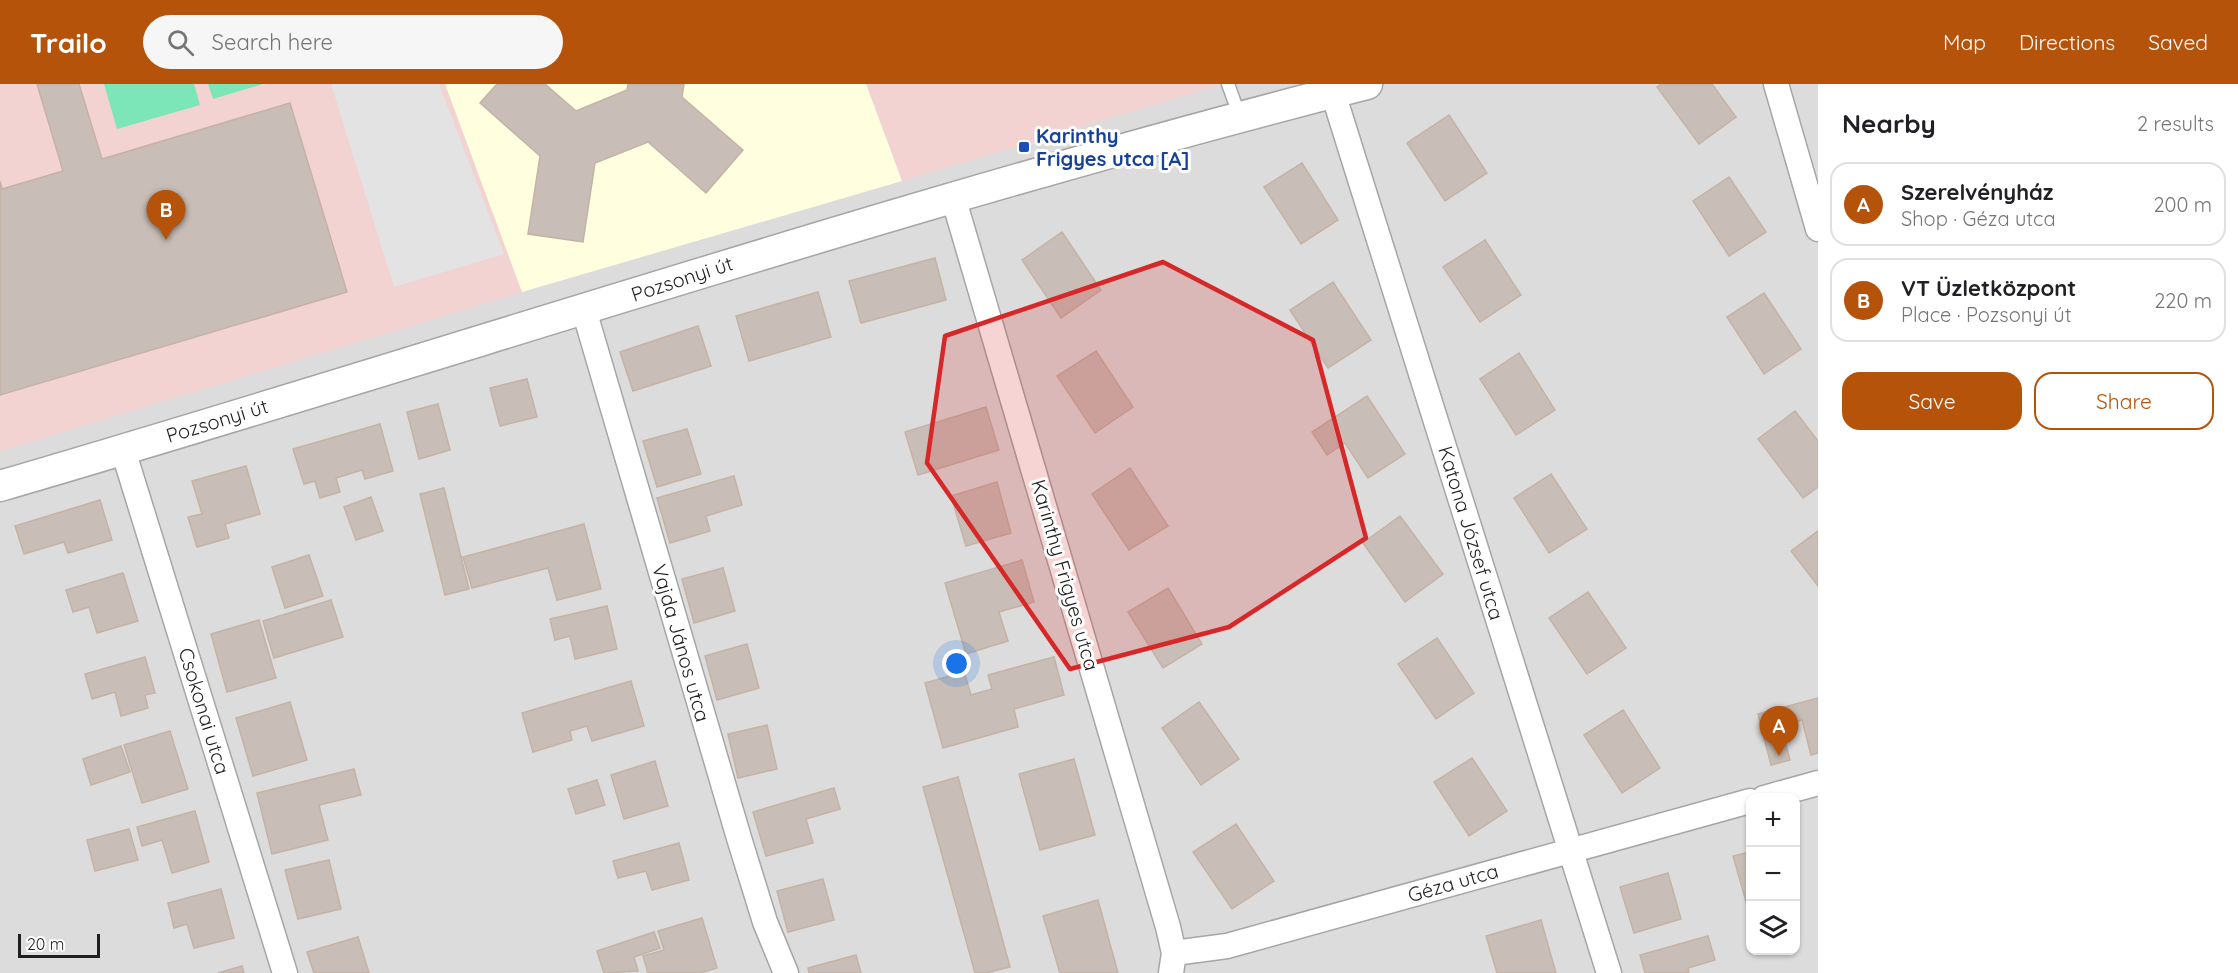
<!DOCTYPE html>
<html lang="en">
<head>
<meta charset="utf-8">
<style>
	body { margin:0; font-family:Quicksand,sans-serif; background:#f6f6f6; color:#202124 }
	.controls { position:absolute; right:18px; bottom:18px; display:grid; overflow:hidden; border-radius:12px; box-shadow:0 2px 4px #0004 }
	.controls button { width:54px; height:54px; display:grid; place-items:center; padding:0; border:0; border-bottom:2px solid #e0e0e0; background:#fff; color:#202124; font:30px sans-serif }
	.scale { position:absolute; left:18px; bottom:15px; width:82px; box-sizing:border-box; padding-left:6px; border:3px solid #1f1f1f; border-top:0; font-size:16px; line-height:21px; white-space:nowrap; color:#1f1f1f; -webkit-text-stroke:4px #fff; paint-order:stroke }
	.you { position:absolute; left:957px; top:580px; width:21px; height:21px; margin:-15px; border:4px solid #fff; border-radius:50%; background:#1a73e8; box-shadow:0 0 0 9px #1a73e833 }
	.badge { display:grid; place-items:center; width:39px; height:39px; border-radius:50%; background:#b45309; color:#fff; font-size:20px; font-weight:700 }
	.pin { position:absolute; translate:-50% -50px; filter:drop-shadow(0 2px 3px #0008) }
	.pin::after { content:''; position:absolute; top:32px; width:21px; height:18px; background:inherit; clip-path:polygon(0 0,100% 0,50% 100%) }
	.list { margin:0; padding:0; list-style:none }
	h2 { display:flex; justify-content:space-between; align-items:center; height:78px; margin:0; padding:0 24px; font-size:26px }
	h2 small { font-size:20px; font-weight:400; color:#757577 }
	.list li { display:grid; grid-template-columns:39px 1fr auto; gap:18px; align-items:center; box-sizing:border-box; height:84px; margin:0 12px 12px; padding:0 12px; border:2px solid #e0e0e0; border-radius:18px }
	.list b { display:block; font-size:22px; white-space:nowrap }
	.list p { margin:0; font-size:20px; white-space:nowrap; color:#757577 }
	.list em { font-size:20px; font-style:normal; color:#757577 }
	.actions { display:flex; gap:12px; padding:18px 24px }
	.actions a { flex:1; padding:14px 0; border:2px solid #b45309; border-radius:18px; text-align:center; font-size:21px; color:#b45309 }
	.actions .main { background:#b45309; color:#fff }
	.icon { flex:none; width:33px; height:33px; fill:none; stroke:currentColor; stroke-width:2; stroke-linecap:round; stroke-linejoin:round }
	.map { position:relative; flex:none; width:1818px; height:889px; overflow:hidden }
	header { display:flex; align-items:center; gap:36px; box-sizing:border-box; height:84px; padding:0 30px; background:#b45309; color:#fff }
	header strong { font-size:28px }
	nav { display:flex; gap:33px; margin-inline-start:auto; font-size:21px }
	.search { width:420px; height:54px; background:#f6f6f6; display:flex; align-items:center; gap:15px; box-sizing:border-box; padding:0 21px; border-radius:33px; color:#757577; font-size:22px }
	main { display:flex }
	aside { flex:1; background:#fff }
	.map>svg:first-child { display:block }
</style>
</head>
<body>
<header>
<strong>Trailo</strong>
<div class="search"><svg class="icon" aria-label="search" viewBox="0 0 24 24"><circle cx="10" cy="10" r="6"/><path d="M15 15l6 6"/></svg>Search here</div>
<nav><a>Map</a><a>Directions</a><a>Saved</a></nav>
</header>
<main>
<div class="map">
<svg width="1818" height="889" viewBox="0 0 1818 889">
	<rect width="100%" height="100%" fill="#f1ece4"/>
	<path fill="#dddcdc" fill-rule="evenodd" d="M0,0H1818V889H0ZM1750,714H1796V866H1750Z"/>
	<path fill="#f3d2d2" d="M0,0H445L522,208L0,367Z
		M866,0H1223L902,97Z"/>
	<path fill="#fffedf" d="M445,0H866L902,97L522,208Z"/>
	<path fill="#7ce6b9" d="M104,0H194L200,21L117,45Z
		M208,0H263L213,15Z"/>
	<path fill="#e3e3e3" d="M331,0H439L504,170L394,203Z"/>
	<path fill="#c9beb7" stroke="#c4b2a5" stroke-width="1.5" d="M37,0H79L102,75L290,19L347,208L0,311V97L2,105L63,87Z
		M497,0H545L576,27L627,6L628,0H684L682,13L743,66L706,109L648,58L595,79L583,158L528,150L540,72L480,19Z
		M1661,0H1712L1736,33L1699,60L1657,3Z
		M1449,31L1487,89L1445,117L1407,59Z
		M1302,79L1338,136L1301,160L1264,103Z
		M1729,93L1766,148L1729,172L1693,117Z
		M1062,148L1101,206L1061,234L1022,176Z
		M1485,156L1521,211L1480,238L1443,183Z
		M935,174L946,216L861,239L849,197Z
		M1333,198L1371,256L1328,284L1290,226Z
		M818,208L831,253L749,277L736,232Z
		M1764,209L1801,265L1764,290L1727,233Z
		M698,242L711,282L633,307L620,268Z
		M1096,267L1133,323L1095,349L1057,292Z
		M1519,269L1555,326L1516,351L1480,295Z
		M527,295L537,333L500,342L490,304Z
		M1367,312L1405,370L1368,394L1345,359L1327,371L1312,348Z
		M438,320L450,366L419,375L407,328Z
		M986,323L999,366L918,391L905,348Z
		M1795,327L1818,357V403L1803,414L1758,355Z
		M380,340L393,387L365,395L362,386L336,394L340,408L320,414L315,397L304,400L293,365Z
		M687,345L701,390L657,403L643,357Z
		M246,382L260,430L225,440L229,454L197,463L188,433L202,430L192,397Z
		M1130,384L1168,442L1129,466L1092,410Z
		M1551,390L1587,445L1549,469L1514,414Z
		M734,392L742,421L706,432L710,447L670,459L657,414Z
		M997,398L1011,449L966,462L951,412Z
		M444,404L469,505L445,511L420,410Z
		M371,413L383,447L356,456L344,423Z
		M100,416L112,456L68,469L64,458L24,470L15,442Z
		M1400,432L1443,490L1405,518L1363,459Z
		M584,440L601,505L557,516L548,484L472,504L463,473Z
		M1818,447V502L1791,467Z
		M309,471L323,512L285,524L272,483Z
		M1022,476L1034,518L999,528L1008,557L966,570L945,499Z
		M723,484L735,527L694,539L682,495Z
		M123,489L138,537L97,549L89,523L73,528L66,506Z
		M1168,504L1202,560L1163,584L1128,528Z
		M1588,508L1626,564L1587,590L1549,534Z
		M331,516L343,553L274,574L263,537Z
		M607,522L617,565L575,575L570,552L555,556L550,535Z
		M259,536L276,594L227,608L211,550Z
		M1437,554L1474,609L1436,635L1398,580Z
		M747,560L759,604L717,616L705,572Z
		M145,573L155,609L145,611L148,624L121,632L115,608L92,615L85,590Z
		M1054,573L1064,611L1014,625L1018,643L943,664L925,599L964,588L971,611L992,605L988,591Z
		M631,597L644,642L592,657L587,642L570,647L572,656L533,668L522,629Z
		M1818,614V669L1811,671L1802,636L1781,642L1790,676L1771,681L1758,630Z
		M290,618L307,676L253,692L236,634Z
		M1199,618L1239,675L1201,701L1162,644Z
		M1623,626L1660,684L1622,709L1584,651Z
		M767,641L777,685L738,694L728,650Z
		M170,647L188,705L142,719L124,661Z
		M121,662L130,688L91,701L83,675Z
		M1472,674L1507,727L1469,752L1434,698Z
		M1074,675L1095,751L1040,766L1019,690Z
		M655,677L668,722L624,735L611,691Z
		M354,685L361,711L319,721L328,756L272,770L257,709Z
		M958,693L1010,883L986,889H975L923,703Z
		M597,696L605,721L576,730L568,705Z
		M834,704L840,725L806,735L813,759L766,772L753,728Z
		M195,727L209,778L172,789L162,756L142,762L137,743Z
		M1236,740L1274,797L1232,825L1193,768Z
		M129,745L138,776L95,787L87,756Z
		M679,759L689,796L652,806L646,787L618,794L613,777Z
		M1750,768V820L1747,821L1733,772Z
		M329,776L341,825L298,835L285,786Z
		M1668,789L1681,835L1634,849L1620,803Z
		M823,795L834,836L788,848L777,807Z
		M221,805L234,854L194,864L187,840L174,844L168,819Z
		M1098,816L1118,889H1060L1043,832Z
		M702,834L717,884L700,889H648L643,872L664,866L658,847Z
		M1541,836L1556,889H1497L1486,852Z
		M654,848L660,864L634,873L638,887L604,889L597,867Z
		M1708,852L1715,876L1688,884L1689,889H1645L1640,871Z
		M358,853L369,889H314L307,868Z
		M856,871L861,889H809L808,884Z
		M242,882L244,889H218Z"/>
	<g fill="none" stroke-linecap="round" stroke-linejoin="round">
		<defs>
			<path id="service" d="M1228,0L1240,33"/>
			<path id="minor" d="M1776,0L1818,145
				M1333,9L1609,889
				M953,113L1168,843L1174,869L1171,889
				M584,226L739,754L765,838L786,889
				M123,366L285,889
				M1764,714L1818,699
				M1174,869L1227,862L1750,717"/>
			<path id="tertiary" d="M0,402C456,269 906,117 1367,0"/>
		</defs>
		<use href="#service" stroke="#a6a6a6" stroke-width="15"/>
		<use href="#minor" stroke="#a6a6a6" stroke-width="27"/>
		<use href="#tertiary" stroke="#a6a6a6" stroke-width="33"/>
		<use href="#service" stroke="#fff" stroke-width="12"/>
		<use href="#minor" stroke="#fff" stroke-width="24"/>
		<use href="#tertiary" stroke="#fff" stroke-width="30"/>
	</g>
	<path fill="#d62828" fill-opacity="0.2" stroke="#d62828" stroke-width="4.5" stroke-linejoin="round" d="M1163,178L1313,256L1366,454L1229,543L1070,585L927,379L945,252Z"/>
	<rect fill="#1a4fb4" stroke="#fff" stroke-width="2" x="1018" y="57" width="12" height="12" rx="3"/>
	<g text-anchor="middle" stroke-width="6" stroke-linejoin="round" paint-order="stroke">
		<g font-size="20" font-weight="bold" fill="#164399" stroke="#fff" text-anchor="start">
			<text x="1036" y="59">Karinthy<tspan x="1036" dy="23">Frigyes utca [A]</tspan></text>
		</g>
		<g font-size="20" fill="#1f1f1f" stroke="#fff">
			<text transform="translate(682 195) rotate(-18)" y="7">Pozsonyi út</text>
			<text transform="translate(217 337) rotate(-17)" y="7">Pozsonyi út</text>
			<text transform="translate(1471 449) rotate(73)" y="7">Katona József utca</text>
			<text transform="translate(1065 491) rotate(74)" y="7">Karinthy Frigyes utca</text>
			<text transform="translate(681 559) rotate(74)" y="7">Vajda János utca</text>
			<text transform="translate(204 627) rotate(73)" y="7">Csokonai utca</text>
			<text transform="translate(1453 799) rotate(-16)" y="7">Géza utca</text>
		</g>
	</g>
</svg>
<div class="controls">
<button>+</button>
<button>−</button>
<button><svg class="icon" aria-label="layers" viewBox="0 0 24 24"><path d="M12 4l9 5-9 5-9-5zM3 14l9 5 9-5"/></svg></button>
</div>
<div class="scale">20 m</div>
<div class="you"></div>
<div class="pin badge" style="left:1779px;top:672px">A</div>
<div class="pin badge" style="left:166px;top:156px">B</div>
</div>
<aside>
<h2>Nearby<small>2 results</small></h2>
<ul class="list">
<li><span class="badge">A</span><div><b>Szerelvényház</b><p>Shop · Géza utca</p></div><em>200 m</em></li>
<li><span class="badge">B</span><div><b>VT Üzletközpont</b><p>Place · Pozsonyi út</p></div><em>220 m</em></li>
</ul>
<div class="actions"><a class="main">Save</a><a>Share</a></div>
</aside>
</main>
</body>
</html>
